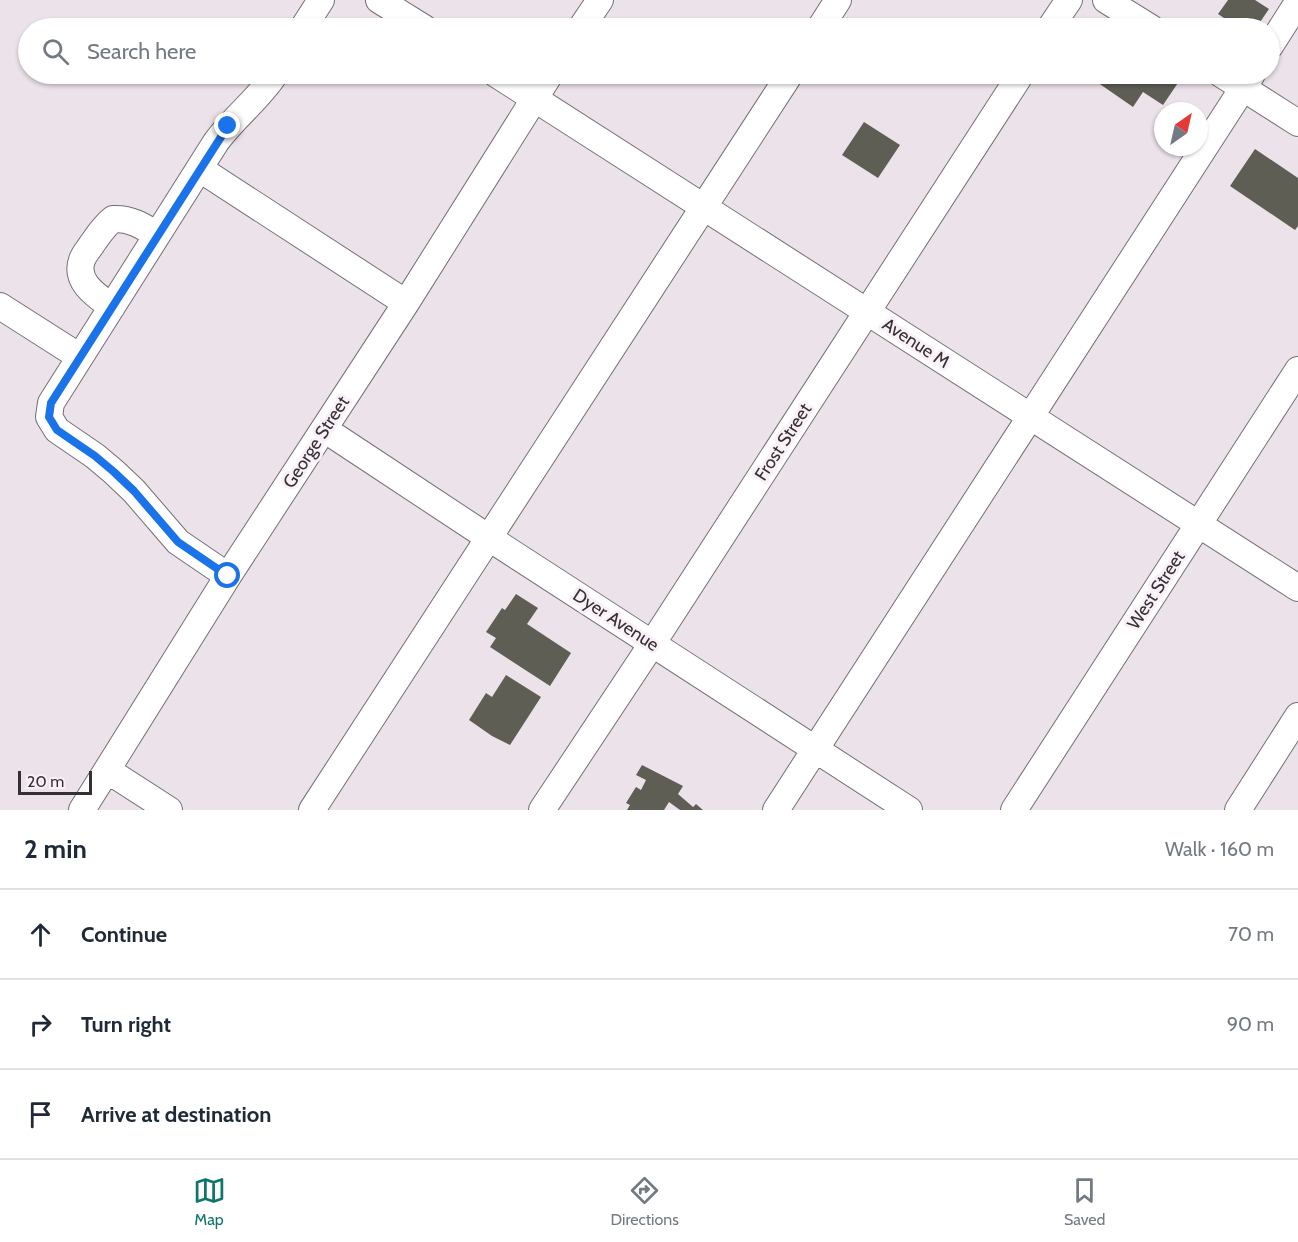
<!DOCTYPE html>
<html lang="en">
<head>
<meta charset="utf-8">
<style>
	body { margin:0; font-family:Cabin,sans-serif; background:#f2f2f3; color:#1f2937 }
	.compass { position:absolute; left:1154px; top:102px; width:54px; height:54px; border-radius:50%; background:#fff; box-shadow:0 2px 4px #0004; rotate:34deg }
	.scale { position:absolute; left:18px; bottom:15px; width:74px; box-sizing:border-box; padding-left:6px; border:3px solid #343033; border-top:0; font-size:16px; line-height:21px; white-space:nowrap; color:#343033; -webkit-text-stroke:4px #faf0f7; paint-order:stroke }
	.stop { position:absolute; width:18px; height:18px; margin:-14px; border:4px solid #1a73e8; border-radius:50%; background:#fff }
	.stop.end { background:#1a73e8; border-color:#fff; box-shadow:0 2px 6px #0008 }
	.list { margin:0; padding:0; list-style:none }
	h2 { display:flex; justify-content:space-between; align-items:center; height:78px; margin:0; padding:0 24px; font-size:26px }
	h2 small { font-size:20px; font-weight:400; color:#747a83 }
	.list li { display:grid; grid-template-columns:39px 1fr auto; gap:18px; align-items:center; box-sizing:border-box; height:90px; padding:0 24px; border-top:2px solid #e0e1e3 }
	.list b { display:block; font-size:22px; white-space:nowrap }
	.list em { font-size:20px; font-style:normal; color:#747a83 }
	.icon { flex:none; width:33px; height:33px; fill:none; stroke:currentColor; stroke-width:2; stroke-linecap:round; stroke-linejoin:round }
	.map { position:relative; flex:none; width:1298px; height:810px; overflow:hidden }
	.search { position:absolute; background:#fff; box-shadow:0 2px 4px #0004; left:18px; right:18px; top:18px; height:66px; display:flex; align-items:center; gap:15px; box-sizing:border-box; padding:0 21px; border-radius:33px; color:#747a83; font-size:22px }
	.sheet { height:348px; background:#fff }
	nav { display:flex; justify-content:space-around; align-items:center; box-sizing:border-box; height:84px; border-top:2px solid #e0e1e3; background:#fff; font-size:16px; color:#747a83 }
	nav a { display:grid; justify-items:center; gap:3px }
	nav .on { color:#0f766e }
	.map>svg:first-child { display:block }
</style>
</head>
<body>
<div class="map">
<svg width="1298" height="810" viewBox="0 0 1298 810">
	<rect width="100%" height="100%" fill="#ece3ea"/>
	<path fill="#5f5e55" d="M1228,0H1255L1269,9L1256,28H1239L1218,14Z
		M1098,74H1184L1163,105L1143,92L1133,107L1094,80Z
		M864,122L900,145L878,178L842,155Z
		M1255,149L1298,178V226L1295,230L1230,186Z
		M516,594L538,608L527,624L571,653L550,686L490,647L496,638L486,632L502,608L505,610Z
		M506,675L541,697L510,745L492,736L469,720L486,693L492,697Z
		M642,765L683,786L678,794L693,807L696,804L703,810H680L669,802L664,810H627L630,805L626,803L636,787L641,790L646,780L636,775Z"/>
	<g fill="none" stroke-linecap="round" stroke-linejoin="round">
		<defs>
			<path id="minor" d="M379,0L424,28
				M1106,0L1151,28
				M303,28L321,0
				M581,28L600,0
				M820,28L838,0
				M1050,28L1069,0
				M1270,46L1298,2
				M496,74L1298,588
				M1221,74L1298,123
				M200,169L406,303
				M0,306L80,357
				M112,307C97,296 74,282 82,260C84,254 89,249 92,244C99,234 104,226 113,219C130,218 143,226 157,235
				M324,429L489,538L909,810
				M228,576L178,542L134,491L114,472L95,456L57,430L49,417L51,403L216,142C234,117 259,99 275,74
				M107,770L169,810
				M82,810L228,576L406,303L550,74
				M312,810L790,74
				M542,810L652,644L1021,74
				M776,810L1252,74
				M1014,810L1298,370
				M1238,810L1298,716"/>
		</defs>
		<use href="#minor" stroke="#766e74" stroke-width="28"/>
		<use href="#minor" stroke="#fff" stroke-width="26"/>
	</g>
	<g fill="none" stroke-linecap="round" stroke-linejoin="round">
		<path stroke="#1a73e8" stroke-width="8" d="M228,576L178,542L134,491L114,472L95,456L57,430L49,417L51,403L228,126"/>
	</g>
	<g text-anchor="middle" stroke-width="6" stroke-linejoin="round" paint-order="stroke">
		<g font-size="18" fill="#343033" stroke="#faf0f7">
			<text transform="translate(916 343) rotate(33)" y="6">Avenue M</text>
			<text transform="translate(316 442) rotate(-57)" y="6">George Street</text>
			<text transform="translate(783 442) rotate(-57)" y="6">Frost Street</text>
			<text transform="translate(1156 590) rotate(-57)" y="6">West Street</text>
			<text transform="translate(616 620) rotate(33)" y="6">Dyer Avenue</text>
		</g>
	</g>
</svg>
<svg class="compass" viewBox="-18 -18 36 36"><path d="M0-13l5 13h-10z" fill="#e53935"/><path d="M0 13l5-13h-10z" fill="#747a83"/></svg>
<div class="scale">20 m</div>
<div class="stop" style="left:228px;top:576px"></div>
<div class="stop end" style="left:228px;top:126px"></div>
<div class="search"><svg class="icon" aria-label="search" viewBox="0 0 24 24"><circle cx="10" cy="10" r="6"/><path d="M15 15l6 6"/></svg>Search here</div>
</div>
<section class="sheet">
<h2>2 min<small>Walk · 160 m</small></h2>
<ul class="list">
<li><svg class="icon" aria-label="ahead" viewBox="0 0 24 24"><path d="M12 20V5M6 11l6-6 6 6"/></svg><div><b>Continue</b></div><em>70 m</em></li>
<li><svg class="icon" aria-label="right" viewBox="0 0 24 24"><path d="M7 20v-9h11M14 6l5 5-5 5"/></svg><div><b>Turn right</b></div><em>90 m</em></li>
<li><svg class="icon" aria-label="arrive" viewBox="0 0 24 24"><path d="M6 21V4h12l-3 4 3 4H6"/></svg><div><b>Arrive at destination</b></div></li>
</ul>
</section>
<nav>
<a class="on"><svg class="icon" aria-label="map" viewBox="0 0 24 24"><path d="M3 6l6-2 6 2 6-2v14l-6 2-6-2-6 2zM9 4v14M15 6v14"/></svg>Map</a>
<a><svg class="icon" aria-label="directions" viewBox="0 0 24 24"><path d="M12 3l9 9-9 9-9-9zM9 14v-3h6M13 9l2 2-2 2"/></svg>Directions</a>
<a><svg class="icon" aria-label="saved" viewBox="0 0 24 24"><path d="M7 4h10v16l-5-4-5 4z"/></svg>Saved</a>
</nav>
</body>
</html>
